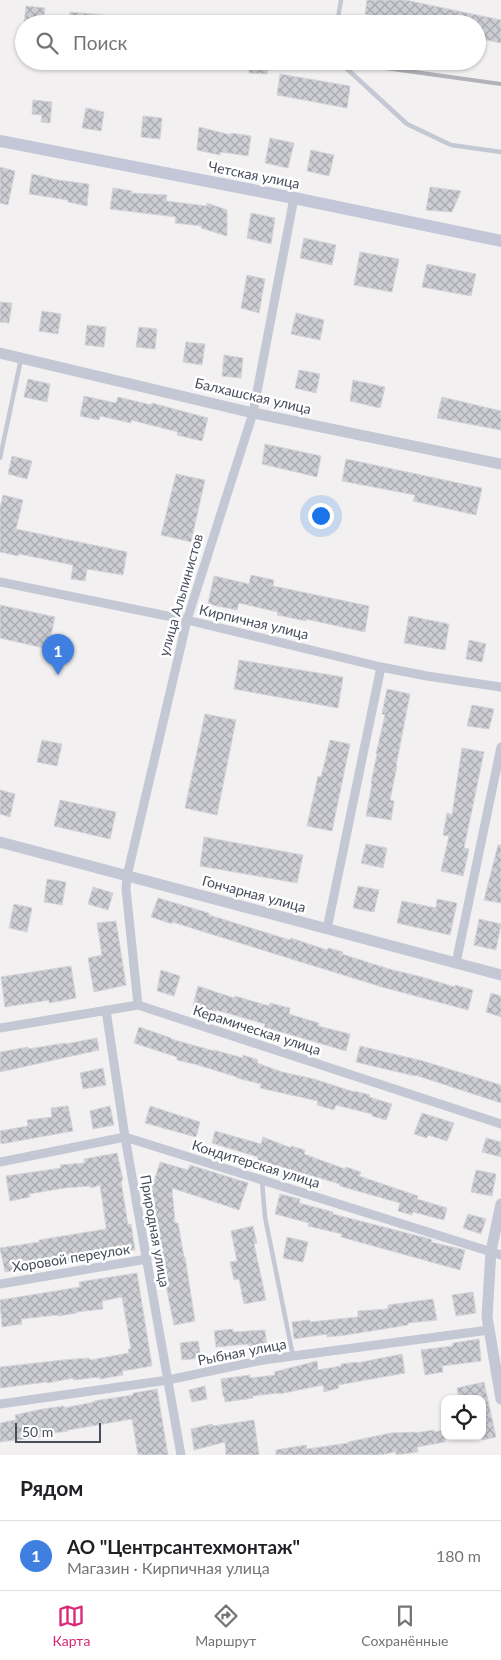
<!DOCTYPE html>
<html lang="ru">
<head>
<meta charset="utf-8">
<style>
	body { margin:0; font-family:Lato,sans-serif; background:#f6f6f6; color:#202124 }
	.controls { position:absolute; right:15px; bottom:15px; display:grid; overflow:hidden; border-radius:10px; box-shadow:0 1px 4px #0004 }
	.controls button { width:45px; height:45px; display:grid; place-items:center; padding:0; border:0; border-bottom:1px solid #e0e0e0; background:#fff; color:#202124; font:25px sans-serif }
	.scale { position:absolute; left:15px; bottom:12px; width:86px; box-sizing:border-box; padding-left:5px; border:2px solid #484d5c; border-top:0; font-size:14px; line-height:18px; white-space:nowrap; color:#484d5c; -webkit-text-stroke:4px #fff; paint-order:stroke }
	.you { position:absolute; left:320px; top:515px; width:18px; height:18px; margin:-12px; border:4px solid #fff; border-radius:50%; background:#1a73e8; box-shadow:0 0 0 8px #1a73e833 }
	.badge { display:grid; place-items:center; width:32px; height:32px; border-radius:50%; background:#db2777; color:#fff; font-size:16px; font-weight:700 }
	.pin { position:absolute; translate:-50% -41px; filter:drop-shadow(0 1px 2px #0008) }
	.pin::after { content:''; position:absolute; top:26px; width:18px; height:15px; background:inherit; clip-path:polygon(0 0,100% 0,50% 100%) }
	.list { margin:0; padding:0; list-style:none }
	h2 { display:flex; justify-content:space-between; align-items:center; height:65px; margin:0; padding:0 20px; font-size:21px }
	h2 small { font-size:16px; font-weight:400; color:#757577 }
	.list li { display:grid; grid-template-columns:32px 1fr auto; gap:15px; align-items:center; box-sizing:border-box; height:70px; padding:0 20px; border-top:1px solid #e0e0e0 }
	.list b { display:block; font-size:19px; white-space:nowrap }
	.list p { margin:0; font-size:16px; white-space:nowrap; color:#757577 }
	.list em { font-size:16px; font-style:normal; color:#757577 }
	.icon { flex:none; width:28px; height:28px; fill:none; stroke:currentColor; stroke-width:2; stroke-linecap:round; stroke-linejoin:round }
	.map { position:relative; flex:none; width:501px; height:1455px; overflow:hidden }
	.search { position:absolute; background:#fff; box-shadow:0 1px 4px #0004; left:15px; right:15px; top:15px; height:55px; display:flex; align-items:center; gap:12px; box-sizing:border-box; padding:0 18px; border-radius:28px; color:#757577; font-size:19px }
	.sheet { height:135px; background:#fff }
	nav { display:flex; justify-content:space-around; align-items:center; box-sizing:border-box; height:70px; border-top:1px solid #e0e0e0; background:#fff; font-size:14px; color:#757577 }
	nav a { display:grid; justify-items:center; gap:2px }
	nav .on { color:#db2777 }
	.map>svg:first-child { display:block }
</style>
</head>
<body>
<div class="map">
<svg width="501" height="1455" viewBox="0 0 501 1455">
	<defs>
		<pattern id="building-cross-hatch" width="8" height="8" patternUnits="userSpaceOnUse" patternTransform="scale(1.25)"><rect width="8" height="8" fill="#cdced4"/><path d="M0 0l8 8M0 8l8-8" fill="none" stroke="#a8a9af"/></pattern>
	</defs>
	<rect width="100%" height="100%" fill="#f2f0f0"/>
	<path fill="url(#building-cross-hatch)" stroke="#d4d4db" d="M367,0H405L501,20V43L477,38V24H410L365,14Z
		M26,6L45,8L43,24H24Z
		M70,12L124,17V24H69Z
		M249,61H268L267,74L249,73Z
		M280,74L350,86L347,108L277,95Z
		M33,100L52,102L50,123L41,122L42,115L32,114Z
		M86,108L104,112L101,131L82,128Z
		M143,116L162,118L160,139L141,137Z
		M199,127L231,135V133L251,136L248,156L221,152L220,155L197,150Z
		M270,138L294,143L288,168L265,163Z
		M311,150L334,155L329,176L307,171Z
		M0,167L15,171L8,205L0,203Z
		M32,174L58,180L89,184L87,206L68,202V200L29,194Z
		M430,187L461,191L452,212L426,210Z
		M113,188L132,191L131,193L167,195L166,201L207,206V203L227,210V236L201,228L202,226L175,223L176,217L110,209Z
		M251,213L275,218L271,244L247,238Z
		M304,238L336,245L332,265L300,258Z
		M360,252L399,259L392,292L354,285Z
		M427,264L476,274L471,296L422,287Z
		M247,275L265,279L259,313L241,308Z
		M0,302L12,303L9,323L0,322Z
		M42,311L61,314L58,334L39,331Z
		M296,313L324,320L320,340L291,334Z
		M87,325L106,327L104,347L85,345Z
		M139,327L157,329L155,349L136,347Z
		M186,342L205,344L202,365L183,362Z
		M224,355L243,358L241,378L222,376Z
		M299,370L320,374L316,393L295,388Z
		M28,379L50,384L47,402L24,397Z
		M353,380L385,387L380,408L350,401Z
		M84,396L116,403L118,397L151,405L152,403L208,418L202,441L177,435L178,432L131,420V423L100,416L99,420L80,416Z
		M442,397L501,411V430L437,418Z
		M265,444L321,456L317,477L262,464Z
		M12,456L32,461L27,479L8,474Z
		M346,459L482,488L476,515L413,501L415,495L342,481Z
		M176,474L205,480L191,542L161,535Z
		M3,495L23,500L16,529L127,552L123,575L87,569L85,581L71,579L73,565L19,554L18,556L0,552V508Z
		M251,575L274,580L273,586L369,606L365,632L306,619V621L277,615L278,612L239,603L237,610L208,604L214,576L249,584Z
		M0,605L55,617L48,649L0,638Z
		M409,616L449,624L445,650L404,643Z
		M469,640L486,644L482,662L466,659Z
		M239,660L343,677L338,708L234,689Z
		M387,689L410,694L396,766H397L390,800L394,801L391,820L366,816L372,784L371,783L377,754H376L385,715L382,714Z
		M472,705L494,709L489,729L467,726Z
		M205,714L236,720L217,815L185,808Z
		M42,740L62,744L57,766L37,762Z
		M330,740L350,744L332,831L307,826L318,776L321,777Z
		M462,748L484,752L464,848L469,849L463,876L441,871L449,836L443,835L447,813L452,815Z
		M0,790L15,794L10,817L0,814Z
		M60,800L116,812L110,839L54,826Z
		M204,837L303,855L297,883L200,866Z
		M366,844L387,848L383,868L361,863Z
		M498,845H501V903L484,900Z
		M47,879L66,882L62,905L44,902Z
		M358,886L379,890L374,912L353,908Z
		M93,887L113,893L108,910L88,904Z
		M158,898L209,913V915L290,940L291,938L327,950L328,948L343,952L342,954L389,969L422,977L455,987V985L473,990L468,1010L382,987L172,922V924L151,917Z
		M437,899L457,903L450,935L397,923L402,901L436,908Z
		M14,904L32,908L27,932L9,928Z
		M479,919L501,924L496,950L474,945Z
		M116,921L126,985L94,992L88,958L102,955L97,923Z
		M71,966L76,998L49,1003V1000L5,1007L1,977Z
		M161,970L180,976L174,996L157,991Z
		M198,986L234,998L235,996L269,1006L270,1003L290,1008L289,1014L319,1023L318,1026L350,1034L346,1051L264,1027L265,1024L216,1010L215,1012L193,1006Z
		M491,993L501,996V1017L486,1012Z
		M139,1027L171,1038V1039L214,1051V1050L243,1058V1055L258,1060L257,1063L282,1072L314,1079L354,1092V1091L370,1095L369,1097L392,1104L386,1120L372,1116V1114L336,1105L334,1110L317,1105L318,1101L260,1088L261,1084L237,1078V1077L198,1065L177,1060V1057L134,1043Z
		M97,1038L99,1050L0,1072V1052L28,1047V1049L65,1043V1044Z
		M360,1046L423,1061L501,1085V1103L415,1075V1076L356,1062Z
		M103,1068L106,1085L83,1089L80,1073Z
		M68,1106L73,1131L1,1144L0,1131L28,1126L27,1120L52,1117L51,1108Z
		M110,1106L114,1125L93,1129L90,1111Z
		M150,1106L200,1122L196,1137L145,1123Z
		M422,1113L454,1123L447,1141L428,1135L427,1138L414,1134Z
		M215,1131L261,1144L263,1137L291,1148V1146L305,1150L304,1154L345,1169L346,1167L361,1172L359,1176L418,1196L417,1199L447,1208L444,1220L413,1212L412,1215L398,1211L400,1203L340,1186V1184L257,1160L258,1157L212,1143Z
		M486,1138L501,1142V1157L482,1152Z
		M117,1153L123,1180L121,1181L128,1225L131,1224L135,1250L100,1254L73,1259V1262L5,1272L0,1248L39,1242V1240L106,1229V1226L100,1185L91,1188L90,1186L64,1188L29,1194L30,1197L10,1201L6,1176L61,1168L60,1165L85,1163L84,1159Z
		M160,1162L188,1170L190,1165L248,1183L239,1210L172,1188L175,1223H178L184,1257H185L195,1321L174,1325L161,1262H162L150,1195Z
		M476,1170L496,1174L492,1196L471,1192Z
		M280,1194L300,1199L299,1203L333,1212V1214L430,1239L432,1240L431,1242L465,1250L460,1270L341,1237L342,1234L308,1226L309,1223L275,1214Z
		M468,1214L486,1219L481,1234L463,1228Z
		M253,1226L257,1243L254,1244L266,1300L244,1304L239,1279L234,1280L230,1262L237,1261L231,1231Z
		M287,1237L308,1242L303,1262L283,1258Z
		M137,1273L152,1366L122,1371L123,1375L100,1379L99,1377L74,1380L73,1378L47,1383V1382L0,1388V1367L63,1360L89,1358L90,1360L129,1353L128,1349H131L122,1297L102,1301L103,1309L76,1312L77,1313L58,1316L57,1315L21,1319L22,1324L2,1327L0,1300L80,1287L79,1282Z
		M473,1292L476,1313L456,1316L452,1295Z
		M433,1299L437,1320L408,1323V1325L346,1335L327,1337V1334L294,1339L292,1322L310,1320V1322L358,1317V1311L388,1309V1305Z
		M233,1329V1332L265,1330L267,1346L249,1348L248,1344L216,1347L214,1331Z
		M479,1339L481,1361L442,1366L443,1372L425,1375L421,1350L453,1346V1343Z
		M198,1341L201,1358L182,1360L180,1343Z
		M402,1354L405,1373L338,1385L339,1388L324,1392L323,1385L279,1394L278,1393L253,1396V1398L225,1402L224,1396H223L221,1379L250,1375V1378L275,1375L274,1372L317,1361L318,1370L341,1366V1364L357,1362V1363Z
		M484,1382L496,1437L482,1440V1399H459L457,1388Z
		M205,1386L207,1399L192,1402L189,1390Z
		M157,1389L168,1455H138L132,1419L68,1430V1431L40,1435L41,1437L0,1442V1423L16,1420L15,1415L43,1409L64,1406V1408L94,1402V1401L133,1395V1393Z
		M254,1420L259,1455H226L225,1442L194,1450L191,1429L212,1424L213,1426Z
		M434,1430V1432L445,1430V1442L417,1447L418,1452L396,1455V1452L379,1455H276V1450L306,1445L307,1449L348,1443V1442L391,1433L415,1432V1433Z"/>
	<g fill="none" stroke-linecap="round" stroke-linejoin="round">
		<path stroke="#c4c7d4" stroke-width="4.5" d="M337,24L341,0
			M345,61L346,68L407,124L451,145L501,152
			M0,458L21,359
			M262,1181L265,1217L293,1356"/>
		<path stroke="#c4c7d4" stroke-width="9" d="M0,582L187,620L381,667L427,676L501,687
			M327,929L381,667
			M456,963L501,747
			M138,1005L126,889L127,876L187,620L253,413L294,198
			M106,1010L125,1137L181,1455
			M0,1028L138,1005L501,1124
			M0,1162L125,1137L501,1255
			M0,1284L147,1259
			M0,1404L168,1380L263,1360L489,1330"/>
		<path stroke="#c4c7d4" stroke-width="11" d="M0,353L253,413L501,464
			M0,842L501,975
			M501,1204L491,1251L487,1317L501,1399"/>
		<path stroke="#c3c7d7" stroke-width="12" d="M0,141L294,198L501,241"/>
		<path stroke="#b2b3b9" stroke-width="4" d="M378,67L501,84"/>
	</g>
	<g text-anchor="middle" stroke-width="5" stroke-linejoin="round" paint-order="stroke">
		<g font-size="14" fill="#484d5c" stroke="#fff">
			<text transform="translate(254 175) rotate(11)" y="5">Четская улица</text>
			<text transform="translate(253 396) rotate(13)" y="5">Балхашская улица</text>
			<text transform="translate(181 595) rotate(-74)" y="5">улица Альпинистов</text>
			<text transform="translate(254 622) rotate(13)" y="5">Кирпичная улица</text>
			<text transform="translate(254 894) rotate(15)" y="5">Гончарная улица</text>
			<text transform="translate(257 1030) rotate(18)" y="5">Керамическая улица</text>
			<text transform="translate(256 1164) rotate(17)" y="5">Кондитерская улица</text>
			<text transform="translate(155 1231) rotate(80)" y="5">Природная улица</text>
			<text transform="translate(71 1258) rotate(-9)" y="5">Хоровой переулок</text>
			<text transform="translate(242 1352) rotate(-11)" y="5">Рыбная улица</text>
		</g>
	</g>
</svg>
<div class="controls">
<button><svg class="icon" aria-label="locate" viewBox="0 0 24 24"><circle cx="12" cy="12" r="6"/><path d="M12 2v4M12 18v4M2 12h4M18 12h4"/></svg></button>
</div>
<div class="scale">50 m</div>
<div class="you"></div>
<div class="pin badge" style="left:58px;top:675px;background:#3f7fe0">1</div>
<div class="search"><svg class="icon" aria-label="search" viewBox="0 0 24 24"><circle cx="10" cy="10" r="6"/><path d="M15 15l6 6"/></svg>Поиск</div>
</div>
<section class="sheet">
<h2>Рядом<small></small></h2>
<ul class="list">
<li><span class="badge" style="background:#3f7fe0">1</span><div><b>АО &quot;Центрсантехмонтаж&quot;</b><p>Магазин · Кирпичная улица</p></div><em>180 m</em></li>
</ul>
</section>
<nav>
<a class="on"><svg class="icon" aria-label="map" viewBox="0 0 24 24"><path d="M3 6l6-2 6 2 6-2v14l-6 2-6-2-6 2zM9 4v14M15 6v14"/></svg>Карта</a>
<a><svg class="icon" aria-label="directions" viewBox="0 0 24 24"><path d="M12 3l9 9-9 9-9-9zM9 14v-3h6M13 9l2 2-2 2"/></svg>Маршрут</a>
<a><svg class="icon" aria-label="saved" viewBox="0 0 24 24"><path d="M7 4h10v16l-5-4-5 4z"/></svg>Сохранённые</a>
</nav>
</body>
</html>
